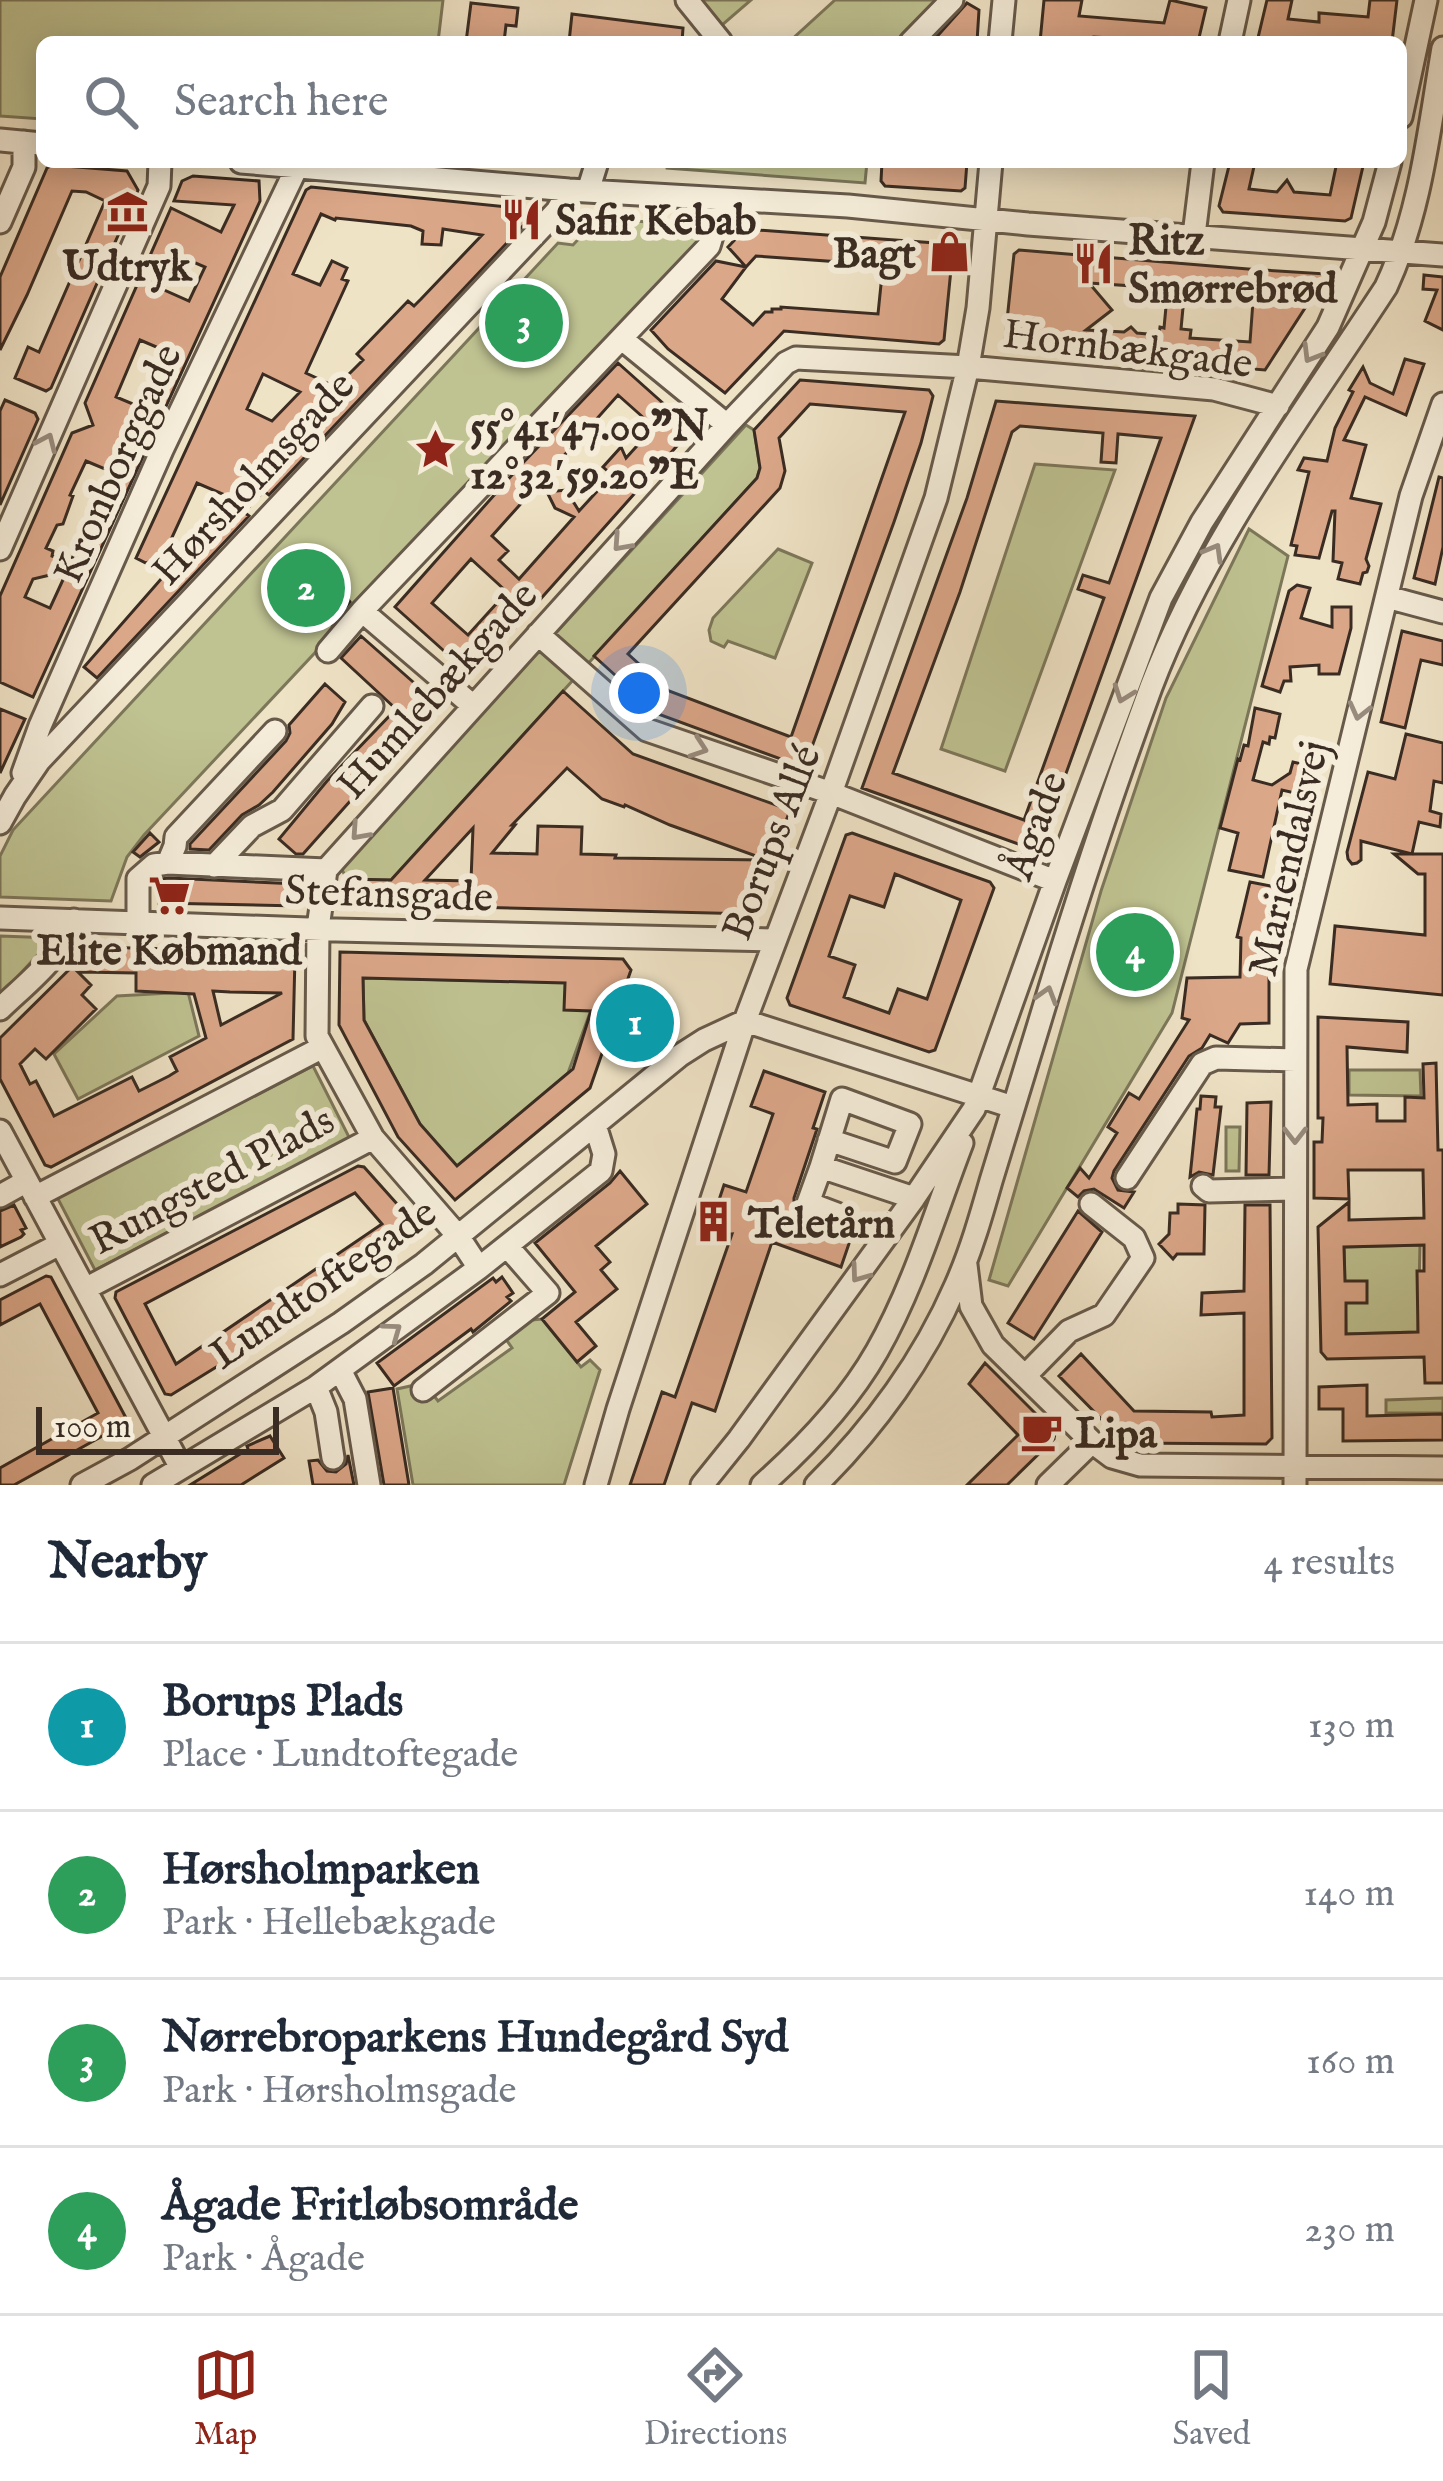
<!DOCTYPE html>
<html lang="en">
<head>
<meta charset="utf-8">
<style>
	body { margin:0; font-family:"IM FELL English",serif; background:#f2f2f3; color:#1f2937 }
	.scale { position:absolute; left:36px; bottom:30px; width:243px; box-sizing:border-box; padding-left:12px; border:6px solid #3a2c22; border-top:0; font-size:33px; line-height:42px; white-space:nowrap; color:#3a2c22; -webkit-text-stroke:9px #f5edda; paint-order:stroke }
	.you { position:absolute; left:639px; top:693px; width:42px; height:42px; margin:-30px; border:9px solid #fff; border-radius:50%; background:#1a73e8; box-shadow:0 0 0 18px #1a73e833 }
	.badge { display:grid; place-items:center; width:78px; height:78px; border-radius:50%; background:#8f2418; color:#fff; font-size:39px; font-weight:700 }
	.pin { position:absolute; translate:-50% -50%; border:6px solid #fff; box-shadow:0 3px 12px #0006 }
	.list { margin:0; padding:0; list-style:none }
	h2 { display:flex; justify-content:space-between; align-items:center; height:156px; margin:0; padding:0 48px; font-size:51px }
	h2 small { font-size:39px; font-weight:400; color:#747a83 }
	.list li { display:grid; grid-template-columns:78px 1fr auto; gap:36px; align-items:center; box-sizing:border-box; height:168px; padding:0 48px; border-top:3px solid #e0e1e3 }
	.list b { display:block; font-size:45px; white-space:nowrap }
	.list p { margin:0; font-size:39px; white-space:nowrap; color:#747a83 }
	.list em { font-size:39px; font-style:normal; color:#747a83 }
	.icon { flex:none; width:66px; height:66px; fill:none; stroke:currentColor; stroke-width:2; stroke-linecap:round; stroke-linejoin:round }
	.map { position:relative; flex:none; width:1443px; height:1485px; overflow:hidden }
	.search { position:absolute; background:#fff; box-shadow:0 6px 30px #0003; left:36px; right:36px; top:36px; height:132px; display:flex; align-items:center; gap:30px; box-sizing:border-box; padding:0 42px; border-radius:18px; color:#747a83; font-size:45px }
	.sheet { height:828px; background:#fff }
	nav { display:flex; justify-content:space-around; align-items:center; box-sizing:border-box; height:168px; border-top:3px solid #e0e1e3; background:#fff; font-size:33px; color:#747a83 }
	nav a { display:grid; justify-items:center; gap:6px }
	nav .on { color:#8f2418 }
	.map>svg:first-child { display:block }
</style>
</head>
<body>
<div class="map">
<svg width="1443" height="1485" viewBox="0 0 1443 1485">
	<rect width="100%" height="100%" fill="#efe3c6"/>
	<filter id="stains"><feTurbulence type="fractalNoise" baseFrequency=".00167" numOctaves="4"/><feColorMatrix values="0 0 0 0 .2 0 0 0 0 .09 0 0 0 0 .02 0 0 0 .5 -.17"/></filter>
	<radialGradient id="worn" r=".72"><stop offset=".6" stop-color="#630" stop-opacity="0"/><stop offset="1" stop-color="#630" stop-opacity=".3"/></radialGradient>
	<path fill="#bfc291" stroke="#7c775a" stroke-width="3" d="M0,0H443L438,42H42V119L0,116Z
		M697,0H751L721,26Z
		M835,0H945L903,42H789Z
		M666,162H867L865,183L667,168Z
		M598,218L709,227L674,270L144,835L127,857L111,901L0,897V856L13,830L558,243L573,245Z
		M746,425L754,430L760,468L757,478L391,880L347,879L341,868Z
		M1035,464L1115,470L1005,771L941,749Z
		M1249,529L1288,556L1172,1013L1008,1286L989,1280L1101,891L1166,698Z
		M778,549L812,563L775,658L728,641L724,647L711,641L709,630L713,618Z
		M0,936L53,938L0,996Z
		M363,978L596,983L599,988L568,1073L457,1166L420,1124L364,1020Z
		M188,992L199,1036L78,1099L54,1054L117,996Z
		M313,1066L350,1139L95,1270L57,1197Z
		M1349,1070H1420L1421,1096L1349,1095Z
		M1226,1127H1240L1239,1171H1226Z
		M1420,1245L1418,1332L1346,1334L1344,1247Z
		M542,1319L581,1367L590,1360L600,1370L564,1485H413L397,1389L424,1383L438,1401L512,1348L503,1335L522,1321Z
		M1443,1398V1413H1386V1400Z"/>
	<path fill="#dba789" stroke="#3a2c22" stroke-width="3" fill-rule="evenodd" d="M1044,0H1082L1079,16L1164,23L1170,0L1206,8L1198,42H1128L1129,39L1094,37V42H1040Z
		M1267,0H1292L1288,19L1319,22V13L1368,17L1370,0H1397L1392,42H1257Z
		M471,3L518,8L516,26L506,25L504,42H466Z
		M967,3L979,10L977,42H932Z
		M572,14L683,28L682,42H569Z
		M882,162L944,165V162H967L965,188L961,191L885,186L881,181Z
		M1230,162H1255L1249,189L1277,192L1287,180L1294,192L1330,195L1337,162H1364L1351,218L1345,221L1223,212L1219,206Z
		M52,165L127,171L138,190L51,388L46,391L15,378L28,347L39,352L105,201L86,192L72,191L27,295L0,350V277L47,168Z
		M193,176L259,181L260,201L33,697L0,682V596L72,433L93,425L85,403L171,208L221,232L234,205L174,201L182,181ZM177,255L205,267L189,301L162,289ZM140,340L166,351L140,407L116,397ZM86,461L110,471L70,563L52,556L53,551L46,548L57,525L63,524L73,496L70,495ZM67,571L50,608L25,597L33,579Z
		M311,187L538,210L269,495L264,491L244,512L249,516L97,678L84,667L232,498L197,483L163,557L146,563L136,558L306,190ZM321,214L335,220L336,218L411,226L423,231L422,244L441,245L443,229L482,235L421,299L414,306L408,301L357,354L363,360L336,387L306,373L348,281L342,279L347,268L332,261L320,285L293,274ZM263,374L300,392L272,421L247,409Z
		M745,229L949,244L953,249L944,340L939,344L784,331L725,393L668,349L651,330L716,261L746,267L722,299L753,325L765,312H772V309H781V307L878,314L883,265L756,256L746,267L728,247Z
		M1019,250L1248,269L1327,274L1265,370L1004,349L1014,254ZM1089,283L1147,287L1146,294L1167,296L1164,328L1160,327L1159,335L1137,333L1131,327L1124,332L1086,330L1112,310ZM1195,290L1226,293L1225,300L1253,301L1250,342L1190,338L1191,330L1181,329L1184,297L1194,298Z
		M1424,275L1443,277V330L1425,321L1437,290L1423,289Z
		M1405,359L1424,364L1406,415L1365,397L1344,440L1366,445L1351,498L1381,504L1366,559L1369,566L1367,572L1363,573L1360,584L1338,579L1342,563L1333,561L1335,511H1332L1319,558L1295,555L1297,546L1291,545L1309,472L1298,470L1304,458L1327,461L1335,428L1353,392L1349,390L1363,367L1370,383L1393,394Z
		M618,363L692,429L472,676L395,607L519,467ZM618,395L654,427L626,458L621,447L603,467L612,475L579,511L566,490L547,492L555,508L574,517L519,579L499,560L508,551L492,536ZM471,559L507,592L468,635L432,603Z
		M800,380L929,390L933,396L921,443L894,522L806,763L800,766L658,714L594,656L757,478L760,468L754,430ZM810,404L905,412L791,737L669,691L628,654L780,488L785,471L779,438Z
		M5,400L35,413L38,419L0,505V411Z
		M996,401L1195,416L1038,851L862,788L967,498ZM1020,426L1103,433L1101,462L1116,463L1118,434L1161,438L1109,583L1083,575L1078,589L1104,598L1024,820L893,773L960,592L1012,432Z
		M1439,477L1443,478V547L1435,584L1414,578Z
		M315,553L350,602L331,624L292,569Z
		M1297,585L1310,588L1301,618L1332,627V607H1351V628L1339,674H1319V665L1290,667L1291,681H1284L1280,692L1262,686L1289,591Z
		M1402,631L1443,641V665L1421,660L1405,728L1381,722Z
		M361,636L438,704L420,724L415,720L395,739L401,744L303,854H296L279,839L327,781L396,709L341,658Z
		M325,684L345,702L332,724L273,792L259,805L242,815L209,850L190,849V844L286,741L290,733L289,725Z
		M563,691L633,754L790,810L752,914L345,904L347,879L391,880ZM567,768L602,799L624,807L625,805L670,825L767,860L615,858L616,855L581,854L582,827L538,826L537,854L492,853L515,825H512ZM473,828L471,881L425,880Z
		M1255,708L1280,714L1275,738L1270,737L1269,744L1263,742L1253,780L1272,785L1290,773L1293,762L1315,767L1308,796L1282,790L1263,877L1229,870L1238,833L1220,828L1238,759L1240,760L1244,745L1248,746Z
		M0,709L25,719L0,773Z
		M1406,734L1443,743V783L1434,781L1430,811L1441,814L1440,827L1419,822L1412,854L1361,841V860L1357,863L1352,864L1348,859L1347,852L1368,772L1395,779Z
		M150,833L159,842L140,857L133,852Z
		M852,833L990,882L994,888L935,1050L929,1052L790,1005L787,998L846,835ZM895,874L961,900L927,999L898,989L889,1013L844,997L855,965L829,956L850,896L884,907Z
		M1394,854H1443V995L1330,984L1335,926L1425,935V874H1418Z
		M169,878L298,884V906L159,903L160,879Z
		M1250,882L1276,887L1259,957H1269V1023L1240,1024L1228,1043L1210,1035L1202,1048L1189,1056L1114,1171L1112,1178L1118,1190L1134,1192L1124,1208L1094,1189L1084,1191L1078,1197L1067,1188L1080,1168L1089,1178L1117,1133L1108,1127L1129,1093L1139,1099L1189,1020L1182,1018L1187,978L1240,977L1241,938L1237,937Z
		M92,947L291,952L295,956L293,1039L51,1167L45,1165L0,1079V1038ZM78,972L136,973V991L194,994L206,1038L170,1057L177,1071L169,1076L139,1091L132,1077L54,1116L36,1081L30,1084L20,1064L35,1049L46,1059L96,1009L82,995L91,985ZM213,991L230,992L282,993L221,1025Z
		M340,952L623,959L631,970L590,1088L455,1200L398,1137L339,1025ZM363,978L565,983L564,1010L591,1011L573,1069L457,1166L420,1124L364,1020Z
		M1318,1017L1408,1022L1407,1052L1347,1047L1348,1105L1377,1104V1121H1405V1097L1424,1098L1423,1064L1436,1063L1438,1150H1443V1383H1425L1424,1357L1327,1359L1321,1352L1318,1227L1349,1202V1220L1424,1218L1423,1170H1348L1349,1199L1314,1198V1142H1322L1323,1118H1318ZM1424,1245V1271H1417L1418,1332L1346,1334V1303H1367V1281H1345L1344,1247Z
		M764,1071L825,1092L813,1128L817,1129L794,1198V1207L802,1216L832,1228L845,1226L854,1229L841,1267L772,1242L715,1411L692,1403L664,1485H630L662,1392L675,1397L732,1234L707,1236L699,1229V1212L709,1203H718L724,1185L746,1192L773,1114L751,1106Z
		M1201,1096L1216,1097L1215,1107H1221L1213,1175L1199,1172L1190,1177L1197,1109H1200Z
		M1271,1102L1269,1175H1246L1247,1103Z
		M358,1166L364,1167L415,1224V1230L226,1361L171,1395L165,1394L115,1298L116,1292ZM355,1193L382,1224L176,1364L145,1304Z
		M620,1171L647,1204L596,1246L610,1262L601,1270L617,1289L576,1322L596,1346L577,1362L542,1319L575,1292L535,1243L610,1183Z
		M1178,1204L1205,1205L1204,1254H1177L1173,1259L1159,1244L1169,1234L1170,1213H1178Z
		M14,1205L26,1228L21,1230L24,1234L21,1237L0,1247V1211Z
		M1245,1205H1270L1272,1438L1266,1444L1125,1443L1059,1376L1081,1354L1134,1411L1211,1412L1212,1417L1244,1415V1313L1201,1315L1202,1293L1244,1291Z
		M1078,1211L1102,1232L1034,1339L1008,1323Z
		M46,1276L51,1277L126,1418L124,1424L14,1485H0V1468L98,1413L40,1304L0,1325V1300Z
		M502,1277L513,1293L507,1297L511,1301L473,1332L471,1329L394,1386L377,1363L493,1278L496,1282Z
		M985,1363L1055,1433L1054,1439L1007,1485H967L1018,1435L969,1384Z
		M1367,1385V1416L1443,1414V1440L1343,1441V1409H1319V1387Z
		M393,1388L409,1485H384L368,1392Z
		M270,1436L284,1458L241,1485H190L248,1449L247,1446Z
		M348,1455L354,1485H313L309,1461L318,1460L327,1471L336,1472L346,1464Z"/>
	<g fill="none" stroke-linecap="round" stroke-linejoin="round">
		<defs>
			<path id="minor" d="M687,0L721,42
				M911,42L952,0
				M1000,42L1004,0
				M1230,42L1239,0
				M1401,117L1426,0
				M0,140L42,144
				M241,162L569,190L848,206L1028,224L1443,255
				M588,191L597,162
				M0,222L24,167V142
				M1194,235L1203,162
				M622,339L727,425
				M0,549L159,186L160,162
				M1387,597L1443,612
				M362,611L472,705
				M538,634L647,730L831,793L1055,881
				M328,651L362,611L709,246L723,199
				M23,773L40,726L162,450L297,167
				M0,823L15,796L39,761L557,211L569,190
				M168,863L175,846L176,837L275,731
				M214,866L252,826L282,810L372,706
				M0,918L336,930L775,940
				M138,924V879L154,865L168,863L326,870
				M0,1009C28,982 61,958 74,920
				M745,1021L1013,1107
				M0,1131L181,1468
				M829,1140L895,1162L910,1124L842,1099L821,1167L914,1198
				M821,1167L808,1203L837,1214
				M1127,1178L1202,1064L1216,1058L1295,1060
				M1203,1186L1209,1191L1295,1189
				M0,1196L27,1181
				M35,1197L323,1047
				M966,1265L971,1306L993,1345L1092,1442L1112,1457L1140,1465L1443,1468
				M479,1268L458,1236L373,1138L317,1036L318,928L326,870L727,425L786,363L796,358L968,367L1214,389L1278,406
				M0,1275L60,1244
				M85,1289L373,1138
				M340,1370L355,1399L369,1485
				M1026,1375L1069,1331L1104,1315L1143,1258L1134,1238L1091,1204
				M316,1387L326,1412L333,1458
				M423,1390L548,1293L507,1246
				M82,1485L130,1459L341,1323L424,1264L679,1056L704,1040L745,1021
				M153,1485L316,1387L479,1268L601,1171L604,1154L595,1125
				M596,1485L618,1409L745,1021L831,793L936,498L968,367L978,308L991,162
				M702,1485L739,1439L914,1198L974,1109L1055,881L1161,598L1202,522L1328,327L1374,222L1390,162
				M762,1485C806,1446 848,1402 877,1351C914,1286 935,1213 962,1143
				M816,1485C874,1428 924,1359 956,1285C971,1251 981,1216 991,1181C1007,1129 1023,1076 1039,1024C1073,911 1110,798 1151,687C1206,542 1302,416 1386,287C1421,212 1429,129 1443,48
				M1048,1485L1092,1442
				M1295,1485L1296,969L1411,496L1443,404"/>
		</defs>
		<use href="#minor" stroke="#675a4b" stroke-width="27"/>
		<use href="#minor" stroke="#f5edda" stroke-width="21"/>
	</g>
	<defs><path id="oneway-chevron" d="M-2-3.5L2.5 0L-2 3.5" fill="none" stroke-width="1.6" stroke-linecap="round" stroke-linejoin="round" transform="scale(3)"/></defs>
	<g stroke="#988c7e">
		<use href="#oneway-chevron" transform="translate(1311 354) rotate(121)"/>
		<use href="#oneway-chevron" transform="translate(47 442) rotate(-66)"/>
		<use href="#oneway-chevron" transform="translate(621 543) rotate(132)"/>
		<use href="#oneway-chevron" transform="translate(1214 552) rotate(-60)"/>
		<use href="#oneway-chevron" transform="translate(1123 694) rotate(110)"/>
		<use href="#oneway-chevron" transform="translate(1359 711) rotate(104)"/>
		<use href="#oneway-chevron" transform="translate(699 748) rotate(19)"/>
		<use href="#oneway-chevron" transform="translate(359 832) rotate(132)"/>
		<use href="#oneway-chevron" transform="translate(1047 995) rotate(-73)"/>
		<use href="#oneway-chevron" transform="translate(1295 1135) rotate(90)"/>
		<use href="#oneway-chevron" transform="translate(859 1274) rotate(126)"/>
		<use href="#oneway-chevron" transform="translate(393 1331) rotate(-36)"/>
	</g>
	<defs>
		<symbol id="museum-bare" viewBox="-9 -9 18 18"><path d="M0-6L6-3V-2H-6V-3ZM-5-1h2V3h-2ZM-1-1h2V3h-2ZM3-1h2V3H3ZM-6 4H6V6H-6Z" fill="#8f2418" stroke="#f5edda" stroke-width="2.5" paint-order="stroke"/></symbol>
		<symbol id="restaurant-bare" viewBox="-9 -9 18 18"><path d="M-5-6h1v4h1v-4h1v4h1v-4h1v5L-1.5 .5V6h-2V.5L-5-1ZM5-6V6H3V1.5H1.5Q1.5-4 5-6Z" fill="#8f2418" stroke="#f5edda" stroke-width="2.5" paint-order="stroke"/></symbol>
		<symbol id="shop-bare" viewBox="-9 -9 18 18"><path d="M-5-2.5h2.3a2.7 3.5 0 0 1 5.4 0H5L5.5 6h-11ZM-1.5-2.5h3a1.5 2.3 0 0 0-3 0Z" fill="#8f2418" stroke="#f5edda" stroke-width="2.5" paint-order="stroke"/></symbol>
		<symbol id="sight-bare" viewBox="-9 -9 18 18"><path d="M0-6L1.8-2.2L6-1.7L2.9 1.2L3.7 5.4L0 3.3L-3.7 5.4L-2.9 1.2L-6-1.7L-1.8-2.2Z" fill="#8f2418" stroke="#f5edda" stroke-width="2.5" paint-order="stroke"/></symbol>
		<symbol id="supermarket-bare" viewBox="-9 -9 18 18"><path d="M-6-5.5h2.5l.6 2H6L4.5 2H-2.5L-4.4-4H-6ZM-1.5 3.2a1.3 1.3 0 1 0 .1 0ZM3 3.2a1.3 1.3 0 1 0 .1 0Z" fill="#8f2418" stroke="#f5edda" stroke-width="2.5" paint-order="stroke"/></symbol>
		<symbol id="building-bare" viewBox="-9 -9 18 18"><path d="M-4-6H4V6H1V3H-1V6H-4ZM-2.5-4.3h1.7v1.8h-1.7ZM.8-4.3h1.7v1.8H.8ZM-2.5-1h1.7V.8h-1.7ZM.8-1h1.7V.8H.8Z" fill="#8f2418" stroke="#f5edda" stroke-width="2.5" paint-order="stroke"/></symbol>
		<symbol id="cafe-bare" viewBox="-9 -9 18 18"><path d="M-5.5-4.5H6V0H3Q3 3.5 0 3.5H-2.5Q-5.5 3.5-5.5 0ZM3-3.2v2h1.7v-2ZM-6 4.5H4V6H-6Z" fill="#8f2418" stroke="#f5edda" stroke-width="2.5" paint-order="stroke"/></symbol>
	</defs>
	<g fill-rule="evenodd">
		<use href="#museum-bare" x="98" y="182" width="59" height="59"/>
		<use href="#restaurant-bare" x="492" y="190" width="59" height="59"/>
		<use href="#shop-bare" x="920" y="222" width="59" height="59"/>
		<use href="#restaurant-bare" x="1064" y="234" width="59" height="59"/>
		<use href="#sight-bare" x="406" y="420" width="59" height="59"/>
		<use href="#supermarket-bare" x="140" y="866" width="59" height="59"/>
		<use href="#building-bare" x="684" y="1192" width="59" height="59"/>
		<use href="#cafe-bare" x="1012" y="1402" width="59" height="59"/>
	</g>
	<g text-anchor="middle" stroke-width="12" stroke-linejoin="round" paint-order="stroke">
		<g font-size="42" font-weight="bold" fill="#3a2c22" stroke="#f5edda" text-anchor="start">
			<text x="555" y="234">Safir Kebab</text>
			<text x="1128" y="254">Ritz<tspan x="1128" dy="48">Smørrebrød</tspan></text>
			<text x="916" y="267" text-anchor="end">Bagt</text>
			<text x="127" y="280" text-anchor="middle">Udtryk</text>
			<text x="470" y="440">55°41′47.00"N<tspan x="470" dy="48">12°32′59.20"E</tspan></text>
			<text x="169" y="964" text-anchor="middle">Elite Købmand</text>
			<text x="748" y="1237">Teletårn</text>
			<text x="1075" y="1447">Lipa</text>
		</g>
		<g font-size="42" fill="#3a2c22" stroke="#f5edda">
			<text transform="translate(1128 347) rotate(7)" y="15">Hornbækgade</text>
			<text transform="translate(116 463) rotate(-66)" y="15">Kronborggade</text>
			<text transform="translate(252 477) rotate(-47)" y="15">Hørsholmsgade</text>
			<text transform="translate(436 689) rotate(-48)" y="15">Humlebækgade</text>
			<text transform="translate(1034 825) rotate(-70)" y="15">Ågade</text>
			<text transform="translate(770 842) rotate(-69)" y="15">Borups Allé</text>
			<text transform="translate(1287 858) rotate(-77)" y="15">Mariendalsvej</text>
			<text transform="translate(389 892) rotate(2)" y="15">Stefansgade</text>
			<text transform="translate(211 1179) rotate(-28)" y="15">Rungsted Plads</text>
			<text transform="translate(322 1282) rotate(-35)" y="15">Lundtoftegade</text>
		</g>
	</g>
	<rect width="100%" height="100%" filter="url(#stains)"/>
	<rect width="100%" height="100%" fill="url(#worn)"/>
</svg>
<div class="scale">100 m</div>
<div class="you"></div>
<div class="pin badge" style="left:635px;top:1023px;background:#0f9aa8">1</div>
<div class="pin badge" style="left:306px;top:588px;background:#2e9e5b">2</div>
<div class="pin badge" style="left:524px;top:323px;background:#2e9e5b">3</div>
<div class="pin badge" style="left:1135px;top:952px;background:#2e9e5b">4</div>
<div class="search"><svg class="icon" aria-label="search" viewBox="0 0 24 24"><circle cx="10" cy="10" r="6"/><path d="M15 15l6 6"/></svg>Search here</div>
</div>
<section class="sheet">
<h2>Nearby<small>4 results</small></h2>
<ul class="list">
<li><span class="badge" style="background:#0f9aa8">1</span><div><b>Borups Plads</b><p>Place · Lundtoftegade</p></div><em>130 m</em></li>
<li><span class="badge" style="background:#2e9e5b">2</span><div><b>Hørsholmparken</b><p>Park · Hellebækgade</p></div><em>140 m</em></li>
<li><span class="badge" style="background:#2e9e5b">3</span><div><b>Nørrebroparkens Hundegård Syd</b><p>Park · Hørsholmsgade</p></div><em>160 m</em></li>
<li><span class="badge" style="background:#2e9e5b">4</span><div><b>Ågade Fritløbsområde</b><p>Park · Ågade</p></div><em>230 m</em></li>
</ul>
</section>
<nav>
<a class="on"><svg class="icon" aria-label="map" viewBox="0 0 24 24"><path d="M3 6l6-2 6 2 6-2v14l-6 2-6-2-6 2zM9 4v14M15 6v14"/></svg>Map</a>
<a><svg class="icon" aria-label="directions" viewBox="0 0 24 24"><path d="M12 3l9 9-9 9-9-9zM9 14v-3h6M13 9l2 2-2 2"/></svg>Directions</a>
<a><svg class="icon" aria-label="saved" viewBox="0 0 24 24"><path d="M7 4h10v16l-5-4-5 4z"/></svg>Saved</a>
</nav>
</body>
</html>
